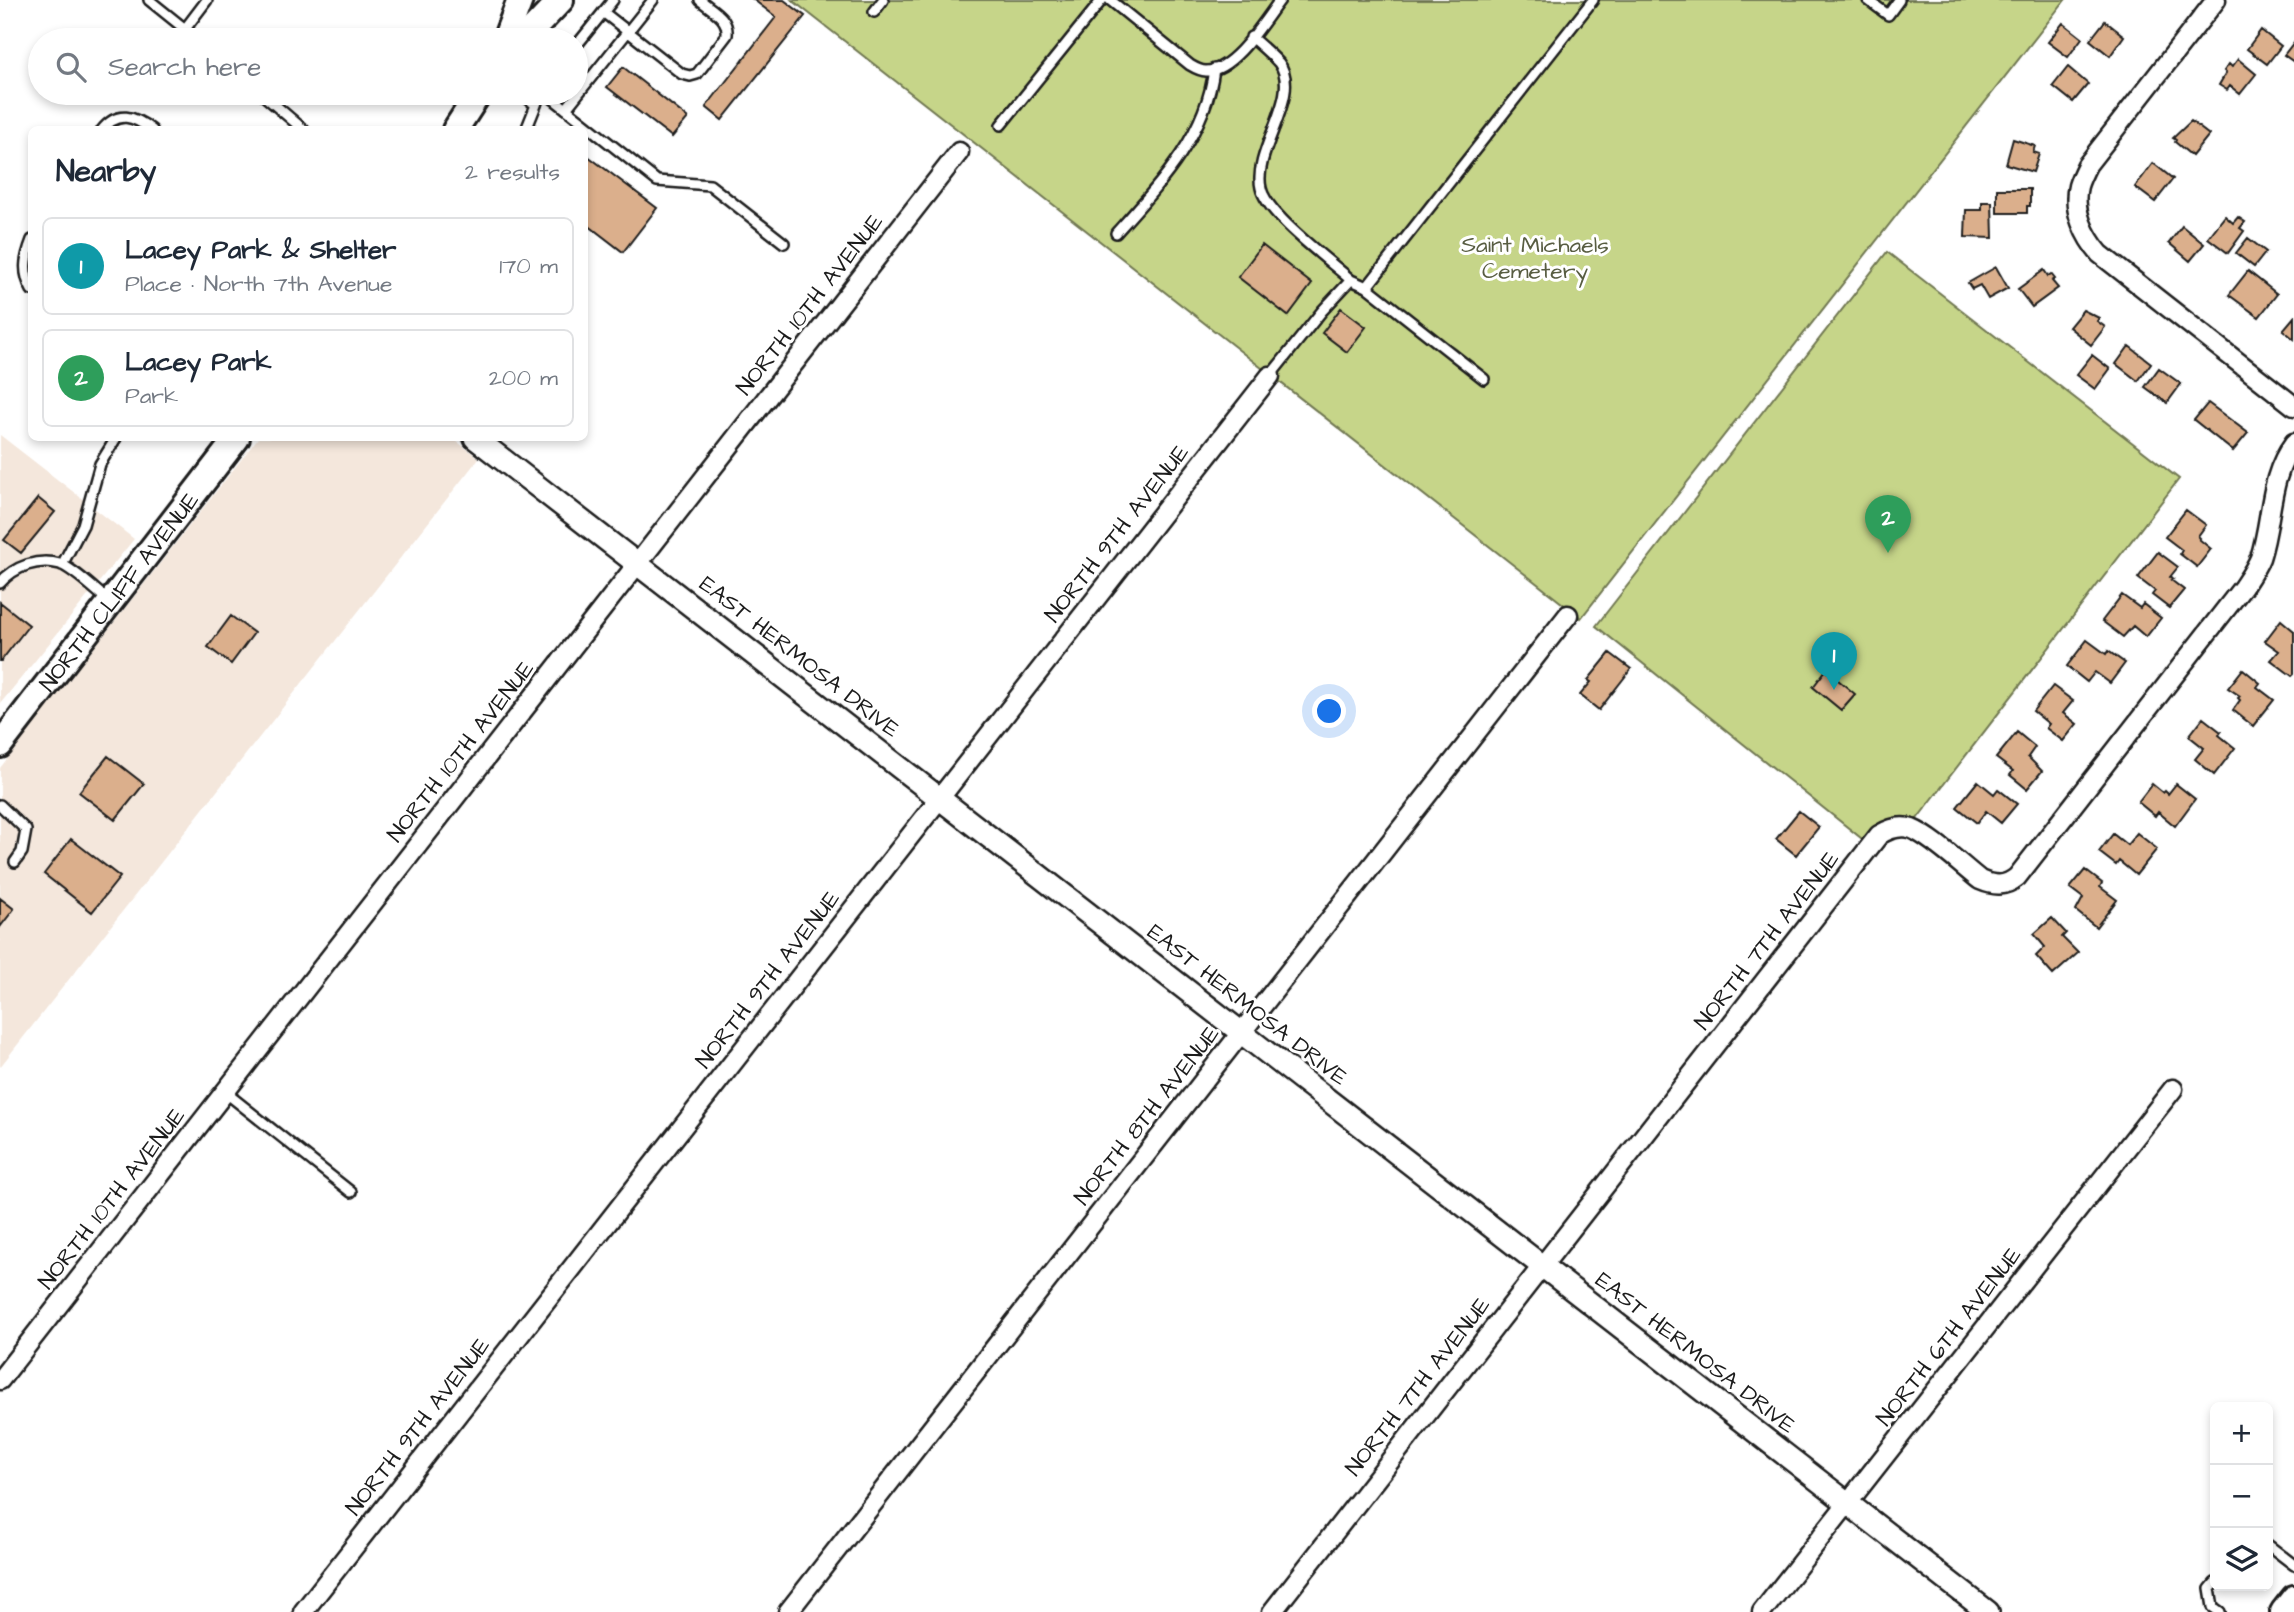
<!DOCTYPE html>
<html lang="en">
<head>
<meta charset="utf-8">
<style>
	body { margin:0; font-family:"Architects Daughter",sans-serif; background:#f6f6f7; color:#1f2937 }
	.controls { position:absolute; right:21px; bottom:21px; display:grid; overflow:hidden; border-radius:10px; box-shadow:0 4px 10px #0003 }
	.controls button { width:63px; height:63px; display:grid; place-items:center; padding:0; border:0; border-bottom:2px solid #e0e1e3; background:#fff; color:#1f2937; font:35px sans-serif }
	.you { position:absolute; left:1330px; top:712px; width:24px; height:24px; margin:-18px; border:5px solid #fff; border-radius:50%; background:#1a73e8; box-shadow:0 0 0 10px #1a73e833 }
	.badge { display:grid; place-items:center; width:46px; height:46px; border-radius:50%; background:#7c3aed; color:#fff; font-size:23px; font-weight:700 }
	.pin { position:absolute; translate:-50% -58px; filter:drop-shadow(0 2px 4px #0008) }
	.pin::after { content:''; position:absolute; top:37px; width:24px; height:21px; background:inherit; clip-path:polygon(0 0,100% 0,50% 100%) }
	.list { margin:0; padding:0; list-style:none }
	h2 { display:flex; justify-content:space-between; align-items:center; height:91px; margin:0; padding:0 28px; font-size:30px }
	h2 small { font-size:23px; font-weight:400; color:#747a83 }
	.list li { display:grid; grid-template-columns:46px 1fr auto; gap:21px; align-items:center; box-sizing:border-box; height:98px; margin:0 14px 14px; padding:0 14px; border:2px solid #e0e1e3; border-radius:10px }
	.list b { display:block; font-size:26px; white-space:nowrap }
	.list p { margin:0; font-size:23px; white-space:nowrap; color:#747a83 }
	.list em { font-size:23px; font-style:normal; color:#747a83 }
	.icon { flex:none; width:38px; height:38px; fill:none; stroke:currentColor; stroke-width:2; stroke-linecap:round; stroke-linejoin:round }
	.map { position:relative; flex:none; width:2294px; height:1612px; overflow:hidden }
	.search { position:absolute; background:#fff; box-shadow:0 4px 10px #0003; left:28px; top:28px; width:560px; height:77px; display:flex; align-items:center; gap:18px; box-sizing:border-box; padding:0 24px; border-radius:38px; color:#747a83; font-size:26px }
	.panel { position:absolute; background:#fff; box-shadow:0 4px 10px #0003; left:28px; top:126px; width:560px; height:315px; border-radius:10px }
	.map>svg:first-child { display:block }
</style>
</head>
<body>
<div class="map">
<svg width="2294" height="1612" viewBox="0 0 2294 1612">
	<rect width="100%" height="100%" fill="#fff"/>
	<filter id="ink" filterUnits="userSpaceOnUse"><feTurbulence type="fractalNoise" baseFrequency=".0143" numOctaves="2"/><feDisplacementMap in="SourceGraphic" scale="14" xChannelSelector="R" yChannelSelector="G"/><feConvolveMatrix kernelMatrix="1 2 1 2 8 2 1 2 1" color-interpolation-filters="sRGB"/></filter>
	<g filter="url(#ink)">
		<path fill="#f4e7dc" d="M0,435L134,539L0,704Z
			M258,438H452L479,458L0,1067V768Z"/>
		<path fill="#c6d589" stroke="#717852" stroke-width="2" d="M792,0H2065L1581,618Z
			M1887,252L2179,479L1910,828L1871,846L1596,626Z"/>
		<path fill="#dbaf8c" stroke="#1c1c1c" stroke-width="2" d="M754,0H784L805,16L722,120L706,107L776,17Z
			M2105,21L2124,36L2110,56L2090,40Z
			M2063,23L2082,38L2068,57L2048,42Z
			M2261,30L2281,46L2267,64L2247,49Z
			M2294,42V62L2284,55Z
			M2238,59L2256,74L2240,94L2230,86L2227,90L2219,85L2226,73L2224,71L2229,64L2232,67Z
			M623,67L688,118L672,137L607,87Z
			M2068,67L2088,84L2073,102L2053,86Z
			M2191,121L2209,135L2192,156L2175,142L2176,140L2173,138Z
			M2013,139L2035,146L2033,152L2039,154L2033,172L2006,164Z
			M584,153L657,208L623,252L584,222Z
			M2153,163L2173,179L2155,202L2135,187Z
			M1997,189H2030V206H2027V213H1997Z
			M1982,202H1992L1993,238L1965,237L1966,210H1982Z
			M2225,216L2233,223L2238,217L2245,222L2240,228L2244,231L2228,253L2208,238Z
			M2182,226L2204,244L2190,261L2169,243Z
			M2248,238L2266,252L2254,267L2236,253Z
			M1262,245L1312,284L1288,316L1238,277Z
			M1996,267L2008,288L1988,299L1980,285L1972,289L1968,283Z
			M2044,270L2048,276L2051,274L2055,279L2052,281L2058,288L2032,307L2018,289Z
			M2248,271L2277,294L2259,317L2229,295Z
			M1341,308L1366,327L1347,352L1322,333Z
			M2083,310L2099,318L2097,321L2105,327L2091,345L2069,327Z
			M2294,317V339L2283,330Z
			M2129,346L2151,363L2138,381L2116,364Z
			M2092,355L2110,369L2095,389L2076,375Z
			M2159,368L2181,384L2167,403L2145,387Z
			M2208,403L2248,433L2233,451L2194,420Z
			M38,498L55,512L21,553L4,540Z
			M2186,510L2206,525L2198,536L2200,538L2199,539L2211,549L2197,567L2180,554L2182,550L2165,537Z
			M2158,552L2178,567L2170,577L2173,579L2171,580L2184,590L2169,608L2152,595L2155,591L2138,578Z
			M2122,595L2140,608L2143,604L2161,618L2146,637L2133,626L2123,637L2102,621Z
			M0,602L29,625L1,661H0Z
			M231,616L254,633L231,664L208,647Z
			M2281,620L2294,631V674L2292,676L2271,660L2279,651L2265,641Z
			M2087,640L2106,654L2108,651L2125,663L2110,683L2095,672L2087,682L2067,666Z
			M1610,653L1631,669L1599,710L1580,695L1591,682L1588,680Z
			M2243,669L2260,683L2257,687L2274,700L2253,726L2233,710L2240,700L2238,698L2240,696L2228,688Z
			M1826,670L1855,694L1841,710L1813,687Z
			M2053,686L2073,701L2063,713L2077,724L2063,741L2046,728L2049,724L2033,711Z
			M2203,718L2221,732L2219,735L2235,748L2214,775L2195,759L2204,748L2189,736Z
			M2017,732L2035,747L2028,757L2042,771L2027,789L2010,775L2013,771L1996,758Z
			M108,756L144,784L115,820L79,792Z
			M1978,781L1994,794L1998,789L2017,804L2001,823L1986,811L1977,823L1957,807Z
			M2152,784L2163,793L2165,791L2168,794L2176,784L2195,799L2175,826L2158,812L2155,816L2138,802Z
			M1799,811L1819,827L1796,855L1776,839Z
			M2137,833L2157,849L2136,875L2119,861L2116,865L2099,852L2113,834L2127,845Z
			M71,839L120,877L92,912L44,874Z
			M2085,870L2102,883L2100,887L2117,900L2096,927L2076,911L2083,898L2070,888Z
			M0,898L14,909L0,927Z
			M2052,918L2066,933L2062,937L2078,953L2053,975L2036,956L2045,947L2034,934Z"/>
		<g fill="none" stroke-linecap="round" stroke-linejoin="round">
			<defs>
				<path id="service" d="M149,0L185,29
					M1110,0L1190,65C1195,68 1201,71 1206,71C1234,71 1264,21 1280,0
					M1868,0L1888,15L1899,0
					M603,12L682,74L690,76L697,74L727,35C729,18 712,10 700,0
					M874,12L883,0
					M1251,37C1260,45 1271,54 1279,63C1303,95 1252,151 1261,188C1266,214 1330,261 1351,280L1367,287L1593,0
					M199,40L185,29L207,0
					M576,46L613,0
					M261,93L304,130
					M521,93L536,105L540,93
					M546,93L657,181L710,185L784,243
					M566,109L653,0
					M1001,125L1102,0
					M102,130C118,110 134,116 152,130
					M526,130L536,105
					M1116,233C1159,185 1206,136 1214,69
					M32,240C25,258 22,272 32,290
					M1367,287L1484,379
					M1270,376L1322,311L1351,280
					M62,565L83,525L100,464L116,438
					M0,583C15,566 38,558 60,564C74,569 96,591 109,601
					M0,805L26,830L22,852L15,862
					M225,1092L351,1192
					M2268,1545L2294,1565
					M2215,1583L2210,1589L2213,1607L2220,1612"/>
				<path id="minor" d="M2216,0L2087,165C2084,171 2080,179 2078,186C2072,210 2085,237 2100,254L2294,406
					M0,1380L959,152
					M303,1612L1270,376
					M788,1612L1568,615
					M1272,1612L1879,835C1889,829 1901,825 1912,829C1932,837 1962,866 1980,880C1994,886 2005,887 2017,877L2243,587C2249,578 2256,568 2260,558C2273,519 2268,478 2294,443
					M1762,1612L2173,1089"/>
				<path id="tertiary" d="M475,438L1988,1612"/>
				<g id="secondary">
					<path d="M505,40L520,0"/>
					<path d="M523,40L561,0"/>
					<path d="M455,130L479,93"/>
					<path id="s1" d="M0,745L237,438"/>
					<path d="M2283,1612L2294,1598"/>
				</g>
			</defs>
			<use href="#service" stroke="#1c1c1c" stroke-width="14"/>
			<use href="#minor" stroke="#1c1c1c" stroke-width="23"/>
			<use href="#tertiary" stroke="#1c1c1c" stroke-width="26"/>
			<use href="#secondary" stroke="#1c1c1c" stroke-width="30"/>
			<use href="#service" stroke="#fff" stroke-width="9"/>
			<use href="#minor" stroke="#fff" stroke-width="18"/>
			<use href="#tertiary" stroke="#fff" stroke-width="21"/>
			<use href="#secondary" stroke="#fff" stroke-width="24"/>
		</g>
	</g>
	<g text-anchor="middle" stroke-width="6" stroke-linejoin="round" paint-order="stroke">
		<g font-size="23" fill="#585d42" stroke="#fff">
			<text x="1535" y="252">Saint Michaels<tspan x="1535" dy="26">Cemetery</tspan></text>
		</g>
		<g font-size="23" fill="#1c1c1c" stroke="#fff">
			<text transform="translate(809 304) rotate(-52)" y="8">NORTH 10TH AVENUE</text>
			<text transform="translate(1116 533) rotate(-52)" y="8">NORTH 9TH AVENUE</text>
			<text dy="8" stroke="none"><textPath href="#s1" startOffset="194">NORTH CLIFF AVENUE</textPath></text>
			<text transform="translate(800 656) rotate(38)" y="8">EAST HERMOSA DRIVE</text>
			<text transform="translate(460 751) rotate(-52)" y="8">NORTH 10TH AVENUE</text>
			<text transform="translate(1766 940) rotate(-52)" y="8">NORTH 7TH AVENUE</text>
			<text transform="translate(767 979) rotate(-52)" y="8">NORTH 9TH AVENUE</text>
			<text transform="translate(1248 1004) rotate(38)" y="8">EAST HERMOSA DRIVE</text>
			<text transform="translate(1146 1115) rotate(-52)" y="8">NORTH 8TH AVENUE</text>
			<text transform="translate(111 1198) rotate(-52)" y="8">NORTH 10TH AVENUE</text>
			<text transform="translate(1948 1336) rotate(-52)" y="8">NORTH 6TH AVENUE</text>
			<text transform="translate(1696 1352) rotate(38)" y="8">EAST HERMOSA DRIVE</text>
			<text transform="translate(1417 1386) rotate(-52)" y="8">NORTH 7TH AVENUE</text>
			<text transform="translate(417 1426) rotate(-52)" y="8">NORTH 9TH AVENUE</text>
		</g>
	</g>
</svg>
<div class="controls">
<button>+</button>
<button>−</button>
<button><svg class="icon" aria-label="layers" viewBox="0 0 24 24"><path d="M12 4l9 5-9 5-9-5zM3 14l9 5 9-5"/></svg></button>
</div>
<div class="you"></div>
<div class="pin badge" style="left:1834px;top:690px;background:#0f9aa8">1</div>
<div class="pin badge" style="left:1888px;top:553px;background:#2e9e5b">2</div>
<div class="search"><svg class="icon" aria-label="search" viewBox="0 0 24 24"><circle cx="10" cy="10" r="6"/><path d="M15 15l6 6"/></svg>Search here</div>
<section class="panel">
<h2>Nearby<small>2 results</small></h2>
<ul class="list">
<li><span class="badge" style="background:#0f9aa8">1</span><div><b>Lacey Park &amp; Shelter</b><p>Place · North 7th Avenue</p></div><em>170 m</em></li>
<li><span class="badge" style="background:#2e9e5b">2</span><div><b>Lacey Park</b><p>Park</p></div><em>200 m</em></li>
</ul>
</section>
</div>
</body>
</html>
